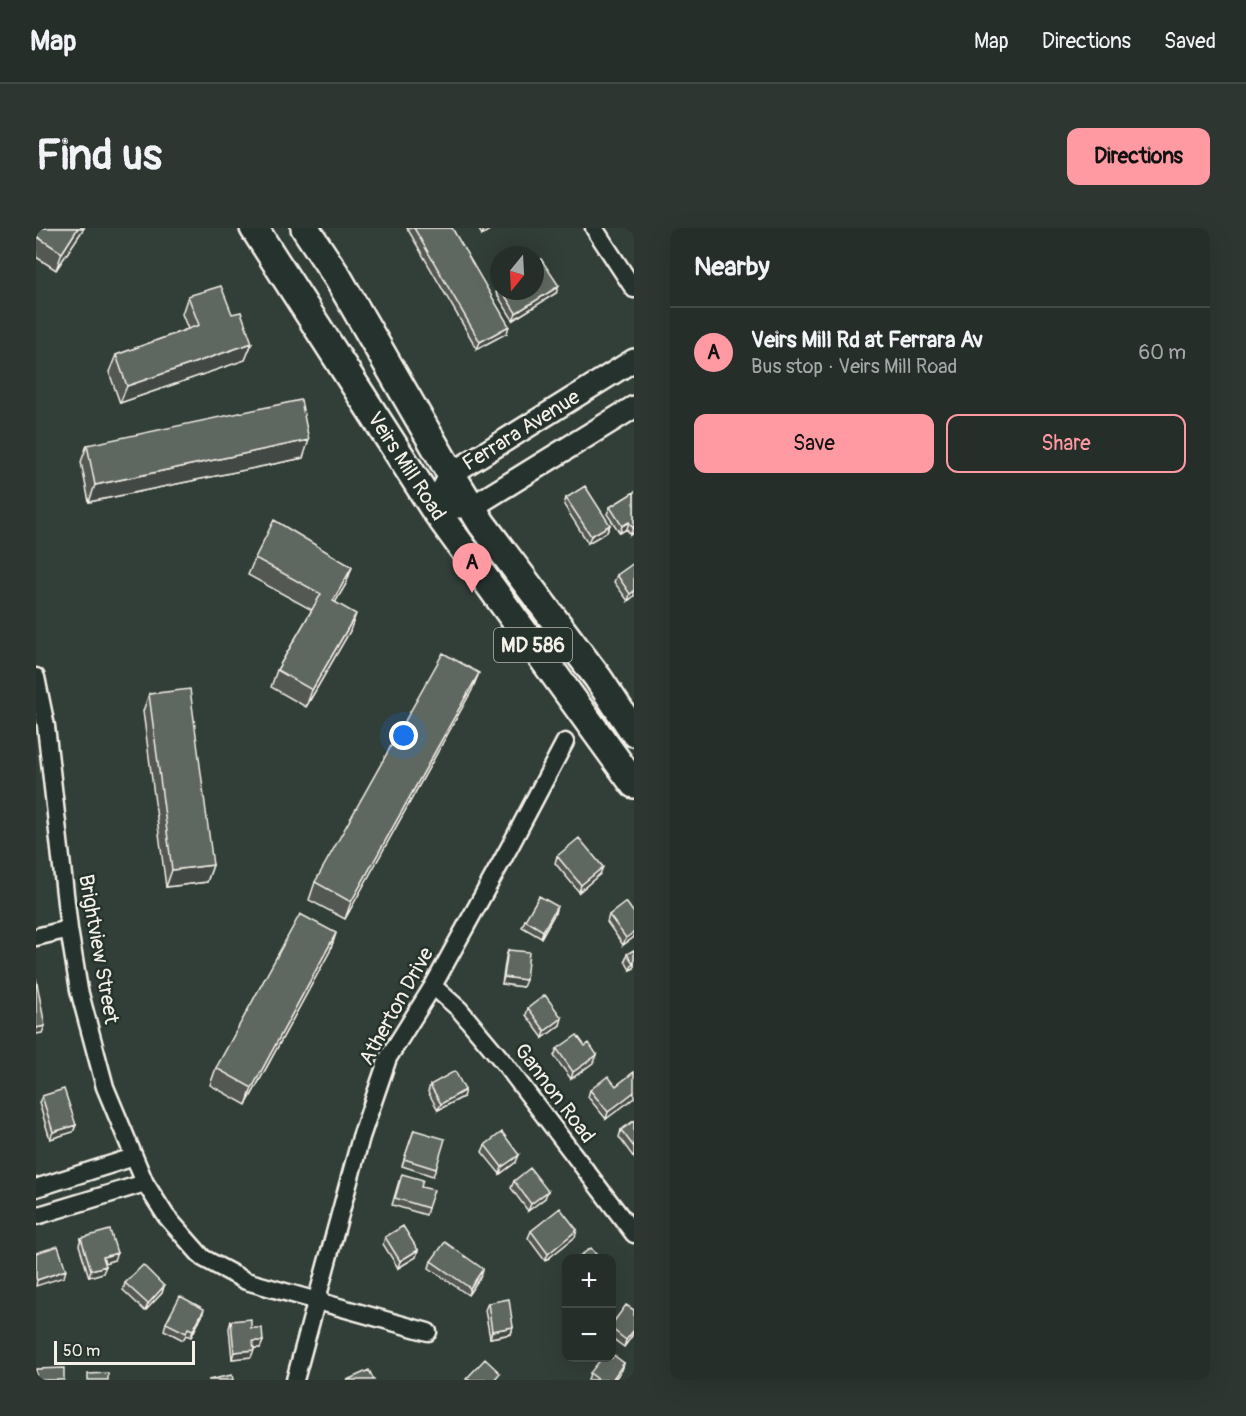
<!DOCTYPE html>
<html lang="en">
<head>
<meta charset="utf-8">
<style>
	body { margin:0; font-family:Pangolin,sans-serif; background:#2e3632; color:#f1f3f6 }
	.controls { position:absolute; right:18px; bottom:18px; display:grid; overflow:hidden; border-radius:12px; box-shadow:0 6px 24px #0002 }
	.controls button { width:54px; height:54px; display:grid; place-items:center; padding:0; border:0; border-bottom:2px solid #424a47; background:#262e2a; color:#f1f3f6; font:30px sans-serif }
	.compass { position:absolute; left:454px; top:18px; width:54px; height:54px; border-radius:50%; background:#262e2a; box-shadow:0 6px 24px #0002; rotate:198deg }
	.scale { position:absolute; left:18px; bottom:15px; width:141px; box-sizing:border-box; padding-left:6px; border:3px solid #f4f1e8; border-top:0; font-size:16px; line-height:21px; white-space:nowrap; color:#f4f1e8; -webkit-text-stroke:4px #26332d; paint-order:stroke }
	.you { position:absolute; left:368px; top:508px; width:21px; height:21px; margin:-15px; border:4px solid #fff; border-radius:50%; background:#1a73e8; box-shadow:0 0 0 9px #1a73e833 }
	.badge { display:grid; place-items:center; width:39px; height:39px; border-radius:50%; background:#ff9aa2; color:#111; font-size:20px; font-weight:700 }
	.pin { position:absolute; translate:-50% -50px; filter:drop-shadow(0 2px 3px #0008) }
	.pin::after { content:''; position:absolute; top:32px; width:21px; height:18px; background:inherit; clip-path:polygon(0 0,100% 0,50% 100%) }
	.list { margin:0; padding:0; list-style:none }
	h2 { display:flex; justify-content:space-between; align-items:center; height:78px; margin:0; padding:0 24px; font-size:26px }
	h2 small { font-size:20px; font-weight:400; color:#a4a8a8 }
	.list li { display:grid; grid-template-columns:39px 1fr auto; gap:18px; align-items:center; box-sizing:border-box; height:90px; padding:0 24px; border-top:2px solid #424a47 }
	.list b { display:block; font-size:22px; white-space:nowrap }
	.list p { margin:0; font-size:20px; white-space:nowrap; color:#a4a8a8 }
	.list em { font-size:20px; font-style:normal; color:#a4a8a8 }
	.actions { display:flex; gap:12px; padding:18px 24px }
	.actions a { flex:1; padding:14px 0; border:2px solid #ff9aa2; border-radius:12px; text-align:center; font-size:21px; color:#ff9aa2 }
	.actions .main { background:#ff9aa2; color:#111 }
	.map { position:relative; flex:none; width:598px; height:1152px; overflow:hidden; border-radius:12px }
	header { display:flex; align-items:center; gap:36px; box-sizing:border-box; height:84px; padding:0 30px; background:#262e2a; border-bottom:2px solid #424a47 }
	header strong { font-size:28px }
	nav { display:flex; gap:33px; margin-inline-start:auto; font-size:21px }
	.intro { display:flex; align-items:center; justify-content:space-between; box-sizing:border-box; height:144px; padding:0 36px }
	h1 { margin:0; font-size:42px }
	.button { padding:15px 27px; border-radius:12px; background:#ff9aa2; color:#111; font-size:21px; font-weight:700 }
	main { display:flex; gap:36px; padding:0 36px }
	aside { flex:1; background:#262e2a; border-radius:12px; box-shadow:0 6px 24px #0002 }
	.map>svg:first-child { display:block }
</style>
</head>
<body>
<header>
<strong>Map</strong>
<nav><a>Map</a><a>Directions</a><a>Saved</a></nav>
</header>
<div class="intro"><h1>Find us</h1><a class="button">Directions</a></div>
<main>
<div class="map">
<svg width="598" height="1152" viewBox="0 0 598 1152">
	<rect width="100%" height="100%" fill="#323e38"/>
	<filter id="ink" filterUnits="userSpaceOnUse"><feTurbulence type="fractalNoise" baseFrequency=".0167" numOctaves="2"/><feDisplacementMap in="SourceGraphic" scale="12" xChannelSelector="R" yChannelSelector="G"/><feConvolveMatrix kernelMatrix="1 2 1 2 8 2 1 2 1" color-interpolation-filters="sRGB"/></filter>
	<g filter="url(#ink)">
		<g fill="none" stroke-linecap="round" stroke-linejoin="round">
			<defs>
				<path id="minor" d="M558,0L598,61
					M0,449L10,498L33,701L43,762L69,859L109,955L130,988L167,1030L210,1053L392,1104
					M0,709L33,701
					M397,758L423,781L469,836L598,1006
					M0,960L98,929
					M0,988L109,955
					M259,1152L325,909L352,830L397,758L473,620L529,514"/>
				<path id="tertiary" d="M598,132L415,246L397,279H436L598,179"/>
				<path id="primary" d="M218,0L397,279L598,556
					M269,0L302,50L415,246L446,296L562,450L598,504"/>
			</defs>
			<use href="#minor" stroke="#f4f1e8" stroke-width="21"/>
			<use href="#tertiary" stroke="#f4f1e8" stroke-width="26"/>
			<use href="#primary" stroke="#f4f1e8" stroke-width="32"/>
			<use href="#minor" stroke="#26332d" stroke-width="16"/>
			<use href="#tertiary" stroke="#26332d" stroke-width="21"/>
			<use href="#primary" stroke="#26332d" stroke-width="27"/>
		</g>
		<path fill="#525953" stroke="#f4f1e8" stroke-width="1.5" d="M4,0H48L20,42L0,29V6Z
			M371,0H416L471,105L441,121Z
			M442,0H456L446,7Z
			M463,57V63H499L520,65L477,92L460,65Z
			M152,68L196,86L216,115L209,132L84,175L73,144L80,127L152,101L146,86Z
			M51,217L267,230L53,274L45,234Z
			M598,264V304L594,307L591,301L584,305L571,286L574,279Z
			M530,270L574,297L571,304L552,315L528,277Z
			M219,330L316,339L310,356L299,374L314,403L270,479L235,459L241,442L276,382L212,347Z
			M581,347L598,368L592,373L578,354Z
			M436,462L309,691L273,672L279,654Z
			M113,466L177,637L171,654L130,659L107,483Z
			M521,628L564,646L543,664L519,635Z
			M519,685L505,710L486,699L489,692Z
			M598,685V709L587,717L571,694L573,687Z
			M300,705L294,723L210,877L174,857L180,840Z
			M472,722L487,759L466,756L470,729Z
			M598,722V740L594,742L589,733L591,726Z
			M492,780L524,797L507,810L490,787Z
			M521,821L558,834L535,851L518,828Z
			M598,844L570,891L552,869L554,862L580,858Z
			M394,857L427,869L402,882L392,864Z
			M6,868L40,897L37,904L14,911L3,875Z
			M598,893V930L583,909L585,902Z
			M378,902L400,941L397,948L366,938Z
			M449,917L480,934L464,946L446,924Z
			M363,953L385,959L392,980L390,987L356,977Z
			M478,953L509,970L492,983L475,960Z
			M495,1003L539,1009L509,1033L492,1010Z
			M349,1009L382,1022L380,1029L362,1040L347,1016Z
			M45,1010L78,1032L69,1035L67,1045L53,1049L43,1017Z
			M395,1033L447,1041L445,1048L432,1067L393,1040Z
			M89,1055L128,1058L126,1065L109,1083L87,1062Z
			M452,1075L477,1099L475,1106L454,1110L449,1082Z
			M598,1082V1105L588,1119L576,1110V1096Z
			M166,1088L155,1109L150,1107L147,1112L128,1102L130,1095Z
			M195,1093L215,1100L227,1113L224,1120H217L215,1129L196,1131L193,1100Z
			M588,1135L586,1142L578,1152H552L554,1145Z"/>
		<path fill="#424944" stroke="#f4f1e8" stroke-width="1.5" d="M42,0H48L20,42L26,25Z
			M448,0H456L446,7Z
			M523,58L520,65L477,92L480,85Z
			M473,98L471,105L441,121L444,114Z
			M216,115L209,132L84,175L91,158Z
			M273,212L267,230L53,274L59,257Z
			M593,294L591,301L584,305L586,298Z
			M574,297L571,304L552,315L555,308Z
			M598,299V304L594,307L597,300Z
			M316,339L310,356L290,390L297,373Z
			M598,363V368L592,373L594,366Z
			M320,386L314,403L270,479L276,462Z
			M443,445L436,462L309,691L315,674Z
			M177,637L171,654L130,659L136,642Z
			M567,639L564,646L543,664L545,657Z
			M521,678L519,685L505,710L507,703Z
			M598,704V709L587,717L590,710Z
			M300,705L294,723L210,877L216,860Z
			M597,735H598V740L594,742Z
			M468,749L490,752L487,759L466,756Z
			M526,790L524,797L507,810L509,803Z
			M9,798L6,805L0,806V800Z
			M561,827L558,834L535,851L537,844Z
			M429,862L427,869L402,882L405,876Z
			M598,864V870L570,891L572,884Z
			M40,897L37,904L14,911L17,904Z
			M483,927L480,934L464,946L466,939Z
			M512,963L509,970L492,983L495,976Z
			M541,1002L539,1009L509,1033L512,1026Z
			M382,1022L380,1029L362,1040L364,1033Z
			M81,1025L78,1032L65,1036L67,1029Z
			M70,1038L67,1045L53,1049L55,1042Z
			M447,1041L445,1048L432,1067L434,1060Z
			M30,1042L28,1049L0,1058L1,1052Z
			M128,1058L126,1065L109,1083L112,1076Z
			M168,1081L166,1088L155,1109L157,1102Z
			M477,1099L475,1106L454,1110L456,1103Z
			M598,1102V1105L588,1119L590,1112Z
			M217,1113H227L224,1120H214Z
			M218,1122L215,1129L196,1131L198,1124Z
			M588,1135L586,1142L578,1152H576Z"/>
		<path fill="#5f6861" stroke="#f4f1e8" stroke-width="1.5" d="M4,0H42L26,25L0,8V6Z
			M378,0H416L473,98L444,114Z
			M505,31L523,58L480,85L466,63H499V34Z
			M185,58L196,86L205,84L216,115L91,158L80,127L163,97L152,68Z
			M265,172L273,212L59,257L51,217Z
			M549,258L574,297L555,308L530,270Z
			M598,264V299L597,300L593,294L586,298L574,279Z
			M238,292L316,339L297,373L320,386L276,462L241,442L285,366L219,330Z
			M598,335V363L594,366L581,347Z
			M407,425L443,445L315,674L279,654Z
			M154,461L177,637L136,642L113,466Z
			M543,610L567,639L545,657L521,628Z
			M503,668L521,678L507,703L489,692Z
			M590,674L598,685V704L590,710L573,687Z
			M264,686L300,705L216,860L180,840Z
			M472,722L493,724L490,752L468,749Z
			M598,722V735H597L591,726Z
			M0,750L9,798L0,800Z
			M509,767L526,790L509,803L492,780Z
			M541,807L549,818L553,815L561,827L537,844L521,821Z
			M419,843L429,862L405,876L394,857Z
			M598,844V864L572,884L554,862L572,848L580,858Z
			M28,861L40,897L17,904L6,868Z
			M598,893V919L585,902Z
			M378,902L409,911L400,941L368,931Z
			M466,904L483,927L466,939L449,917Z
			M494,940L512,963L495,976L478,953Z
			M366,946L387,952L385,959L398,962L392,980L359,970Z
			M524,980L541,1002L512,1026L495,1003Z
			M367,998L382,1022L364,1033L349,1009Z
			M74,1002L81,1025L67,1029L70,1038L55,1042L45,1010Z
			M409,1014L447,1041L434,1060L395,1033Z
			M22,1018L30,1042L1,1052L0,1050V1025Z
			M555,1020L563,1030H541Z
			M107,1037L128,1058L112,1076L89,1055Z
			M144,1068L168,1081L157,1102L152,1100L150,1105L130,1095Z
			M473,1071L477,1099L456,1103L452,1075Z
			M590,1077L598,1082V1102L590,1112L576,1101V1096Z
			M215,1091V1100H226L227,1113H217L218,1122L198,1124L195,1093Z
			M576,1126L588,1135L576,1152H563L554,1145L566,1130H576Z
			M449,1131L464,1145L458,1152H431L430,1151Z
			M28,1140V1152H0V1141Z
			M333,1142L338,1152H311Z
			M72,1145V1152H52V1146Z
			M196,1147L197,1152H172Z"/>
	</g>
	<g text-anchor="middle" stroke-width="5" stroke-linejoin="round" paint-order="stroke">
		<rect fill="#26332d" stroke="#b6b8b0" stroke-width="1.5" x="458" y="400" width="78" height="34" rx="4.5"/>
		<g font-size="20" font-weight="bold" fill="#f4f1e8">
			<text x="497" y="424">MD 586</text>
		</g>
		<g font-size="21" fill="#f4f1e8" stroke="#26332d">
			<text transform="translate(485 202) rotate(-32)" y="7">Ferrara Avenue</text>
			<text transform="translate(371 238) rotate(57)" y="7">Veirs Mill Road</text>
			<text transform="translate(63 721) rotate(80)" y="7">Brightview Street</text>
			<text transform="translate(360 778) rotate(-61)" y="7">Atherton Drive</text>
			<text transform="translate(519 865) rotate(53)" y="7">Gannon Road</text>
		</g>
	</g>
</svg>
<div class="controls">
<button>+</button>
<button>−</button>
</div>
<svg class="compass" viewBox="-18 -18 36 36"><path d="M0-13l5 13h-10z" fill="#e53935"/><path d="M0 13l5-13h-10z" fill="#a4a8a8"/></svg>
<div class="scale">50 m</div>
<div class="you"></div>
<div class="pin badge" style="left:436px;top:365px">A</div>
</div>
<aside>
<h2>Nearby<small></small></h2>
<ul class="list">
<li><span class="badge">A</span><div><b>Veirs Mill Rd at Ferrara Av</b><p>Bus stop · Veirs Mill Road</p></div><em>60 m</em></li>
</ul>
<div class="actions"><a class="main">Save</a><a>Share</a></div>
</aside>
</main>
</body>
</html>
